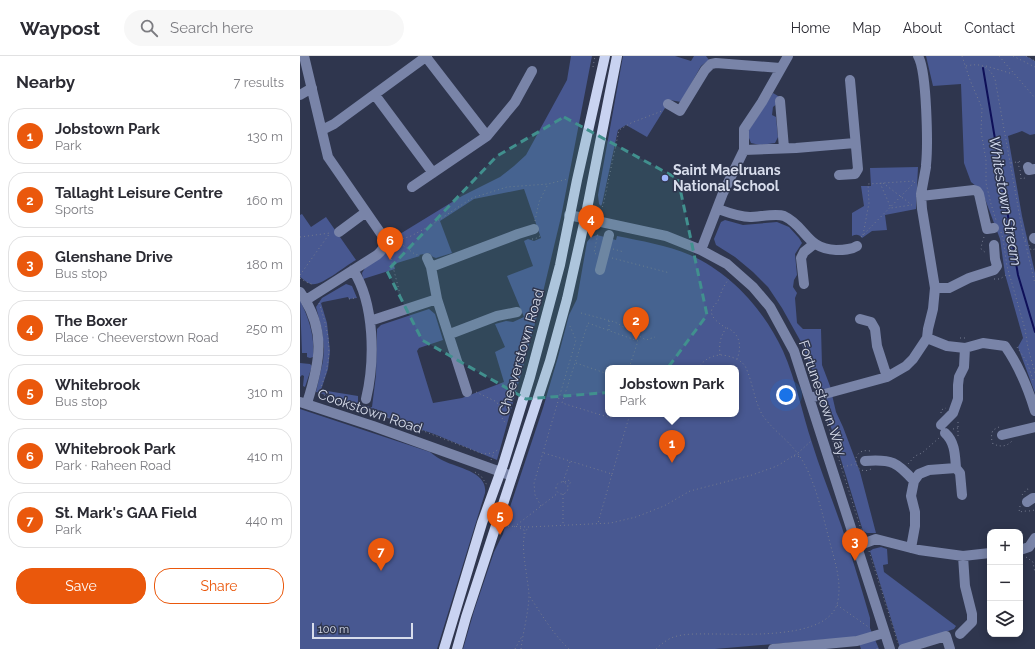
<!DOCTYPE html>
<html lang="en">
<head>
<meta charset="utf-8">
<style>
	body { margin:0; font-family:Raleway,sans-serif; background:#f7f7f7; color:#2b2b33 }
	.controls { position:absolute; right:12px; bottom:12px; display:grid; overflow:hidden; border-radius:8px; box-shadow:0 2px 10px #0003 }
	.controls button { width:36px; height:36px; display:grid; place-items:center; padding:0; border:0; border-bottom:1px solid #e1e1e2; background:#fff; color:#2b2b33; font:20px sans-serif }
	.scale { position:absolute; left:12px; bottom:10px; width:101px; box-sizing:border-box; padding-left:4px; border:2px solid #d8ddec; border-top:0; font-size:11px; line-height:14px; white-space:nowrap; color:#d8ddec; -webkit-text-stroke:3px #2f364e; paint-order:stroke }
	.you { position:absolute; left:486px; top:339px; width:14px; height:14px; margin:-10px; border:3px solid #fff; border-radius:50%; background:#1a73e8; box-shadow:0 0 0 6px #1a73e833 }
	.badge { display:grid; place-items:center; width:26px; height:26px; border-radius:50%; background:#ea580c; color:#fff; font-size:13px; font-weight:700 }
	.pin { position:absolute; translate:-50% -33px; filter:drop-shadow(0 1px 2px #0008) }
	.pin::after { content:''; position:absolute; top:21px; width:14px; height:12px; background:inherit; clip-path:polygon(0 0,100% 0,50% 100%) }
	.popup { position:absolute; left:305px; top:309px; width:134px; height:52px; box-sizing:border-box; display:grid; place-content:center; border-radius:8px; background:#fff; filter:drop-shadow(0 1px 3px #0005); font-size:13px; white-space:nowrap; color:#7c7c81 }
	.popup b { font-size:15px; color:#2b2b33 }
	.popup::after { content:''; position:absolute; left:50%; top:100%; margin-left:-8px; border:8px solid transparent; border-top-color:#fff }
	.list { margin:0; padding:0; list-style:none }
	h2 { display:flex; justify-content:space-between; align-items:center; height:52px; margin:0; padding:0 16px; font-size:17px }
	h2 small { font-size:13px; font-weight:400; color:#7c7c81 }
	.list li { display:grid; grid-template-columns:26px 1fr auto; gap:12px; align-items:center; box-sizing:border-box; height:56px; margin:0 8px 8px; padding:0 8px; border:1px solid #e1e1e2; border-radius:16px }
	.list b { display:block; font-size:15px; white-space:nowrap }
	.list p { margin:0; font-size:13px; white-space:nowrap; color:#7c7c81 }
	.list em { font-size:13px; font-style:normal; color:#7c7c81 }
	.actions { display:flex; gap:8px; padding:12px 16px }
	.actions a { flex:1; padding:9px 0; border:1px solid #ea580c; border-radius:16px; text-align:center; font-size:14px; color:#ea580c }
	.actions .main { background:#ea580c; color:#fff }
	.icon { flex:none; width:22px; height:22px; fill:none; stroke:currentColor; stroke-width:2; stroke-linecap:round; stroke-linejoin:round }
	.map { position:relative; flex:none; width:735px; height:593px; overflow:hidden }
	header { display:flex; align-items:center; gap:24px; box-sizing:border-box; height:56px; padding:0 20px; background:#fff; border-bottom:1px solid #e1e1e2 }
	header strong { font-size:19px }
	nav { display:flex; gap:22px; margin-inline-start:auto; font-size:14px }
	.search { width:280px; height:36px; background:#f7f7f7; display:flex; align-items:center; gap:10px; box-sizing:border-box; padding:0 14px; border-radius:22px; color:#7c7c81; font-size:15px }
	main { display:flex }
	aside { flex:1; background:#fff }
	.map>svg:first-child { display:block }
</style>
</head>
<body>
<header>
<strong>Waypost</strong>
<div class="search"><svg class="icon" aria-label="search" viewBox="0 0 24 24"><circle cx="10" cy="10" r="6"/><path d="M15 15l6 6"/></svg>Search here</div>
<nav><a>Home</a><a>Map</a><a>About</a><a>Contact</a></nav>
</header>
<main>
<aside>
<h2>Nearby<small>7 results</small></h2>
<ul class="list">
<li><span class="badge">1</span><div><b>Jobstown Park</b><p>Park</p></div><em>130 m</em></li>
<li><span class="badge">2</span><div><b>Tallaght Leisure Centre</b><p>Sports</p></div><em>160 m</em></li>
<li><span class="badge">3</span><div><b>Glenshane Drive</b><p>Bus stop</p></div><em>180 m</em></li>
<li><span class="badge">4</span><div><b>The Boxer</b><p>Place · Cheeverstown Road</p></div><em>250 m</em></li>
<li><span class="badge">5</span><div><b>Whitebrook</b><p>Bus stop</p></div><em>310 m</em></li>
<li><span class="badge">6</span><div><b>Whitebrook Park</b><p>Park · Raheen Road</p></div><em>410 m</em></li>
<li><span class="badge">7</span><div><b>St. Mark's GAA Field</b><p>Park</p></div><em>440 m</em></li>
</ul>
<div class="actions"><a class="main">Save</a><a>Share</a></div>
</aside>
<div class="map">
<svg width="735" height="593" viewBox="0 0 735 593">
	<rect width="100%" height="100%" fill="#2f364e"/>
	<path fill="#485891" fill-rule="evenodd" d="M271,0H292L261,161L239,253L197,404L134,378L39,345C31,342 23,337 16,336L23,305L24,293L22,274L16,251L22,242L46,228L52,230L57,242L49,243L48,241L23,246L21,247L27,267L30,295L28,313L21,334L58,340V348L70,351H72L76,319L77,273L81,269L129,253L135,258L143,284L119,292L117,295L133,347L162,342L204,326L195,296L205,291L195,268L206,265L213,266L224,261L207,220L233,210L224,185L228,183L234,185L241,182L224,133L174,143L140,165L152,197L136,202L133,201L129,197L119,199L120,200L97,207L94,209L95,213L63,223L62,217L85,179L88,177L95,181L162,140L200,121L214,110L226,99L267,24Z
		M323,0H375L391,5L394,0H406L409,4L401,10L381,46L370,44L347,81L326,69L318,74L302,148L301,150L299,148L298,139Z
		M626,0H726L735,5V78L730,79L722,75L708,80L722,160L735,217V337L718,291L723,282L705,218L700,183L682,135L671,126L664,107L661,28L633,30Z
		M473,37L483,43L473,51L472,59L476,61L478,81L475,87L460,89L451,87L447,77Z
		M618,111L616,153L585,159L587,174L572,175L562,182C559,178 556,178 552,180V157L564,150L561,130H571L570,112Z
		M2,158L11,171L26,161L56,204C46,209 21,231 11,228C7,227 3,223 0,221V159Z
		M425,164L443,169L477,166L489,171L499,182L502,187L495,198L497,219L494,224L493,231L497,237L495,242L497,267L503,273H521L522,309L530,330L536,356L543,371L560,416L576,477H567L563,475L518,329L501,286L482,252L468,231L453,216L435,201L416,189L414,183L421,166Z
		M297,179L316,184L317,180C341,185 367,189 390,199C431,217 464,254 483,295C496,324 502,357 512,387C523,422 537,455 548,490C556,514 563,538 570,562V572L579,593H561L557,581L415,593H163L174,555L194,496L203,478L208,457L243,352L258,301L269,259L277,243L287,186L291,181ZM308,312H436V358H308Z
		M0,244C9,263 15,280 13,301L10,302L7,301V297H2Z
		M0,307L10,308L12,310L5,331L3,330L4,320L2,319L0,321Z
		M0,353L130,396C135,400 139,403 144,405C158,412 188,416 185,437L137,593H0Z
		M581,491L587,493L588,508L583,509L584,516L656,570L654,573L600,592L570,495L573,493Z"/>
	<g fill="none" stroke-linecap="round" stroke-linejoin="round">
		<path stroke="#0e0f58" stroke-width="2" d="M683,12L718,219L735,276"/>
		<path stroke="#757b8f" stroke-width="1" stroke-dasharray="1 3" stroke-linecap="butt" d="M662,0L670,24L682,52L681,75L686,104V127L691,148L696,164
			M699,0L735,42
			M713,0L735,11
			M726,0L735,5
			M666,10C680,7 688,9 695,23L724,184H726
			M686,10L713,18
			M293,11L295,0
			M718,106L719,111
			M711,107L722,105
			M720,114L721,123L725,122
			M580,127L591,152L612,149
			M583,127L612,149
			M297,157L303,150L319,74L331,67L362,55
			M235,165L239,146L248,128
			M701,176L703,183L707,210L725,273L728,292L735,317
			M290,179L293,177L294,174
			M563,179L569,147L568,128L614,125
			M0,181L30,177
			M561,181L615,126
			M684,181L682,187L681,193L686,197
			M92,182L96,185L111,180L128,171L172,142L207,131L248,128L268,123
			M232,183H235L240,180L239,179
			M97,185L116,199L119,198
			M725,185L735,228
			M729,189L731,194L735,193
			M313,193L324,196
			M296,198L294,197L298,177
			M90,199L102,246
			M312,202L370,217
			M0,219L30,177
			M0,222L6,226L14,229
			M694,223H700L706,219L710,220
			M49,243L55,242
			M19,247C26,268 32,289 27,311C26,319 22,327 20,335L22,338L34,344L95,364L183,398L193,397L199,393
			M281,257L315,266L346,284L355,281
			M427,272C440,277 442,291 437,303
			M309,274V265
			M660,282H667
			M717,291L727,306L733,324
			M420,299C419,287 420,282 426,272C420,268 409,261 412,253C413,250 416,248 418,245C421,237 423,230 429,223
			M276,307L308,318
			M176,336L197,346L202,362L206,368
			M523,347L522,350L560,470L563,476L566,478
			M641,357V354L646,352
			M313,358L311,362L262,347L288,267L338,285L329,312
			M658,371V365
			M699,371L693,374C691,379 691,383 693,388C701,391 706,391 712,385
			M653,373L658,372V380
			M570,395C549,391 553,422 571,413
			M244,397L312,418L298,467
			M494,400H497L500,401
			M191,404L194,397
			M608,408L615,400L622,397L639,382
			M543,411L555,408
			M175,416L181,420L187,429
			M312,418L330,358
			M263,426L270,406
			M265,426L268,424L271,426L268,430
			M256 432a6 6 0 1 1 12 0a6 6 0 1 1-12 0Z
			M263,438V469
			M722,439L727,433L731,434
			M241,450L235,439L234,427L276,284L269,268
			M720,450L719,456L726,455
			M729,455L735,454
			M204,470L229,471L311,467L336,461L364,450L390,435L452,419L477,410L498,397L512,384
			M214,471L258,437
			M220,472L224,474V478
			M569,495L598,587
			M726,501L733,506L735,517
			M230,541C242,559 253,578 269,593
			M537,549L570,572
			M215,593L222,580
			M221,593C223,576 228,559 229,541C229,535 228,529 227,523C226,511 219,481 228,472
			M356,593C360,589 365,585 371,582C383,577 400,578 413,578C442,578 519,583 535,553C538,548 539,539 539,533C539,516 533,499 529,483C522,457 514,419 498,398C488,384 473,374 463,360C454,345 453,327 446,312C443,304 429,299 420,299C410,300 404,304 398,312
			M577,593L578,589"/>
		<path stroke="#7984a8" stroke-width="10" d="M4,0L28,101L82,179C87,188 84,193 77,199L6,244
			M618,0C627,15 628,90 626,109
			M126,1L187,80
			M0,39L12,32
			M75,39L133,117
			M480,45L484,92
			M368,48L380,55L405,14L411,8L416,7L480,12
			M22,74L34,68L127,0
			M444,94L496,92L555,87
			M728,111L729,114L735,113
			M539,119L555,118L558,113L550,24
			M112,131L187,80L215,46L232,15
			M621,140L674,134L677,135L679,138L687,173L694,172
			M418,153C429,157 439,161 450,161C459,161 476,157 484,160C506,170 506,193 536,194C543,194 551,194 557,190
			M269,159L366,180L401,194L427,208L453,231L470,251L494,295L590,593
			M39,176L66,156
			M734,182L735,183
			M401,194L423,137L444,94V73L462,46L488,0
			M127,202L131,211L137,243L167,336
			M131,211L218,178L234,173
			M53,214C75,248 75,305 66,343
			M300,214L309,179
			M504,228L501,202L504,196L514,188
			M635,232H649L669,222L694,214L697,210L695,203L694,189
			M0,236C27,274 20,306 7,347
			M560,263L571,266L575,273L577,290L587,321
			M70,265L137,243
			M150,278L197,260L217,256
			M627,282L647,290L665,292L683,287L705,290C719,310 728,332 735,355
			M510,342L587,321L606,310L613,303L627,282L628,273L633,253L635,232L622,153L621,138L626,111
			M0,346L73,370L212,420
			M641,369L653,357L658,343V329L659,321L664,311L665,292
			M645,377C655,386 655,399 656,412
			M702,379L735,371
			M565,405C592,403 597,406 614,425
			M727,446L733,442H735
			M557,490L576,483L619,494L663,500L690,497
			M611,492L615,470V456L611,440L614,425L619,418L629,414L656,412L660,417L662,439
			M720,494L729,491L735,482
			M660,578L672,566V558L665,530L663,500
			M473,593L557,585L584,577
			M603,593L646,580L650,593"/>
		<path stroke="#c9d3f1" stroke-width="10" d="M144,593L182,467L203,409L230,321L260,209L277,124L305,0
			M157,593L166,561L250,305L267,243L285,163L317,0"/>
	</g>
	<path fill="#41908e" fill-opacity="0.2" stroke="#41908e" stroke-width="3" stroke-dasharray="8 5" stroke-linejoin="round" d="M264,61L378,123L407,259L352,333L226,343L122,284L87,215L197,100Z"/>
	<circle fill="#9eb4fd" stroke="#2f364e" stroke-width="1.5" cx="365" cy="122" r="4"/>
	<g text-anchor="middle" stroke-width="3" stroke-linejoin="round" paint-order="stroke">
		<g font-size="14" font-weight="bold" fill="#d8ddec" stroke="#2f364e" text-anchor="start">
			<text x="373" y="119">Saint Maelruans<tspan x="373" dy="16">National School</tspan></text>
		</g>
		<g font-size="14" fill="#d8ddec" stroke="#2f364e">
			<text transform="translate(221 296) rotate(-74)" y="5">Cheeverstown Road</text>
			<text transform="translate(523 342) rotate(71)" y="5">Fortunestown Way</text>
			<text transform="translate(70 355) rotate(19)" y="5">Cookstown Road</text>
		</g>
		<g font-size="15" font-style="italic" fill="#d8e0f6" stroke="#2f364e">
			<text transform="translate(705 145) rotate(80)" y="5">Whitestown Stream</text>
		</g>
	</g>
</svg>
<div class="controls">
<button>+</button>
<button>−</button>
<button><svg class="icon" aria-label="layers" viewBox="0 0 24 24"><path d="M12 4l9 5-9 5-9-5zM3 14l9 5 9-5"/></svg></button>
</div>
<div class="scale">100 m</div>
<div class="you"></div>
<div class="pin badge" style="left:372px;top:407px">1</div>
<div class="popup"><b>Jobstown Park</b>Park</div>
<div class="pin badge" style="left:336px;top:284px">2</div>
<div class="pin badge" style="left:555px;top:505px">3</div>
<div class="pin badge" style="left:291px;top:182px">4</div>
<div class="pin badge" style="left:200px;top:479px">5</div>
<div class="pin badge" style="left:90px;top:204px">6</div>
<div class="pin badge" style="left:81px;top:515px">7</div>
</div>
</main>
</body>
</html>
